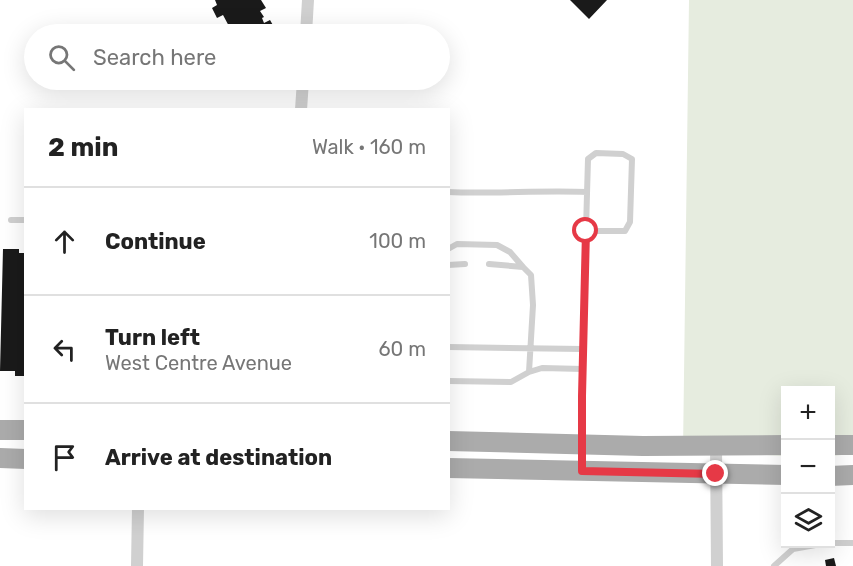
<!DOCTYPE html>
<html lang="en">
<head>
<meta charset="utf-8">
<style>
	body { margin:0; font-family:Rubik,sans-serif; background:#f2f2f2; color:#222 }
	.controls { position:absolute; right:18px; bottom:18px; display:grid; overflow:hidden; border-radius:0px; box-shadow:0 6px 24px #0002 }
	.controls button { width:54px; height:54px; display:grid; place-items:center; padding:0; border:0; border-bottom:2px solid #e0e0e0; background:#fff; color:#222; font:30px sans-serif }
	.stop { position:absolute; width:18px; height:18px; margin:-14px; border:4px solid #e63946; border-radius:50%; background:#fff }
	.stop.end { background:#e63946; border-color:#fff; box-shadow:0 2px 6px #0008 }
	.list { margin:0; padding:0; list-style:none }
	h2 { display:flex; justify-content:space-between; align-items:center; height:78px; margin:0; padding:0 24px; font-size:26px }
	h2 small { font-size:20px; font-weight:400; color:#767676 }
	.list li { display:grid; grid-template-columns:39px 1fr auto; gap:18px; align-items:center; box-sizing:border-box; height:108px; padding:0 24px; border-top:2px solid #e0e0e0 }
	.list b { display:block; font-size:22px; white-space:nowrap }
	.list p { margin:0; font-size:20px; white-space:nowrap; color:#767676 }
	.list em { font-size:20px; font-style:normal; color:#767676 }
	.icon { flex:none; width:33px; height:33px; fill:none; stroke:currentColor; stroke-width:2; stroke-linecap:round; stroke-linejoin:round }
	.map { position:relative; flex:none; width:853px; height:566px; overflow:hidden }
	.search { position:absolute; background:#fff; box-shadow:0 6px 24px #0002; left:24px; top:24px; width:426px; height:66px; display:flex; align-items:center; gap:15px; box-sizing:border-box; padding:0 21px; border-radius:33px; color:#767676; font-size:22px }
	.panel { position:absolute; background:#fff; box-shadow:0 6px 24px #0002; left:24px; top:108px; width:426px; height:402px; border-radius:0px }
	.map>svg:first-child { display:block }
</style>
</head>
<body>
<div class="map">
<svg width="853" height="566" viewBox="0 0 853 566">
	<rect width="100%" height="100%" fill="#fff"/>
	<path fill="#e6ecdf" d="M689,0H853V454L831,456L830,390H786L785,456L683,451Z"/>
	<path fill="#1a1a1a" d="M215,0H261L266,8L260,11L264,17L262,18L264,23L270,20L278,34H224L231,30L223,15L217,18L212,8L217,5Z
		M570,0H607L589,19Z
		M3,249H19V253H26V376H15V371H0Z
		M834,558L836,566H826L825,560Z"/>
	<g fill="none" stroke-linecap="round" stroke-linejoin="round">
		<path stroke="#d0d0d0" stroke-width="6" d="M448,192C495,194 541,190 587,192
			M11,220H26
			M448,249L457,244L497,245L510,252L523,267
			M448,265L465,264
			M448,347L583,349
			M529,372L542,368L583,369
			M448,381L511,382L529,372L533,305L531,275L523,267L489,264
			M582,468C582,365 585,262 588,159L596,153L623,154L632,159L630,222L625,231H586
			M830,543H853
			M774,566L793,549L821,544"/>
		<path stroke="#d0d0d0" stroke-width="12" d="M306,34L308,0
			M301,110L303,80
			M716,445L717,566
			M137,566L138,508"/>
		<path stroke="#ababab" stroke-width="20" d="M0,430H26
			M448,441L643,446L786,445
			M830,445H853
			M0,458L26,459
			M448,468L786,475
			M830,476L853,475"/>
	</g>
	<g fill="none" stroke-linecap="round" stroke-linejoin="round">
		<path stroke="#e63946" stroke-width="8" d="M586,231L582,396V471L716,474"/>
	</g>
</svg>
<div class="controls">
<button>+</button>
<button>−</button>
<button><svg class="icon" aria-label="layers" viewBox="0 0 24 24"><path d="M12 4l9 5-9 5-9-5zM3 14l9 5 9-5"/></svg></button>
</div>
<div class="stop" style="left:586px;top:231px"></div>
<div class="stop end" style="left:716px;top:474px"></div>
<div class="search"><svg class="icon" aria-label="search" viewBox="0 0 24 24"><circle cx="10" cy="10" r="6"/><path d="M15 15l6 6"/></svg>Search here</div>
<section class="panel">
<h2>2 min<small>Walk · 160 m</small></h2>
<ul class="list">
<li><svg class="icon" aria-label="ahead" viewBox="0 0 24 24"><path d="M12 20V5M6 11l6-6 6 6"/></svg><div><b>Continue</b></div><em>100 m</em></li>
<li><svg class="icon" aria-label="left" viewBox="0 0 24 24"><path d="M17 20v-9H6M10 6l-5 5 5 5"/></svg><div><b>Turn left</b><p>West Centre Avenue</p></div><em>60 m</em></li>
<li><svg class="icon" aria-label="arrive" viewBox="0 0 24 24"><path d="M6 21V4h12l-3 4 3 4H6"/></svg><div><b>Arrive at destination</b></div></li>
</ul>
</section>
</div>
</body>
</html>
